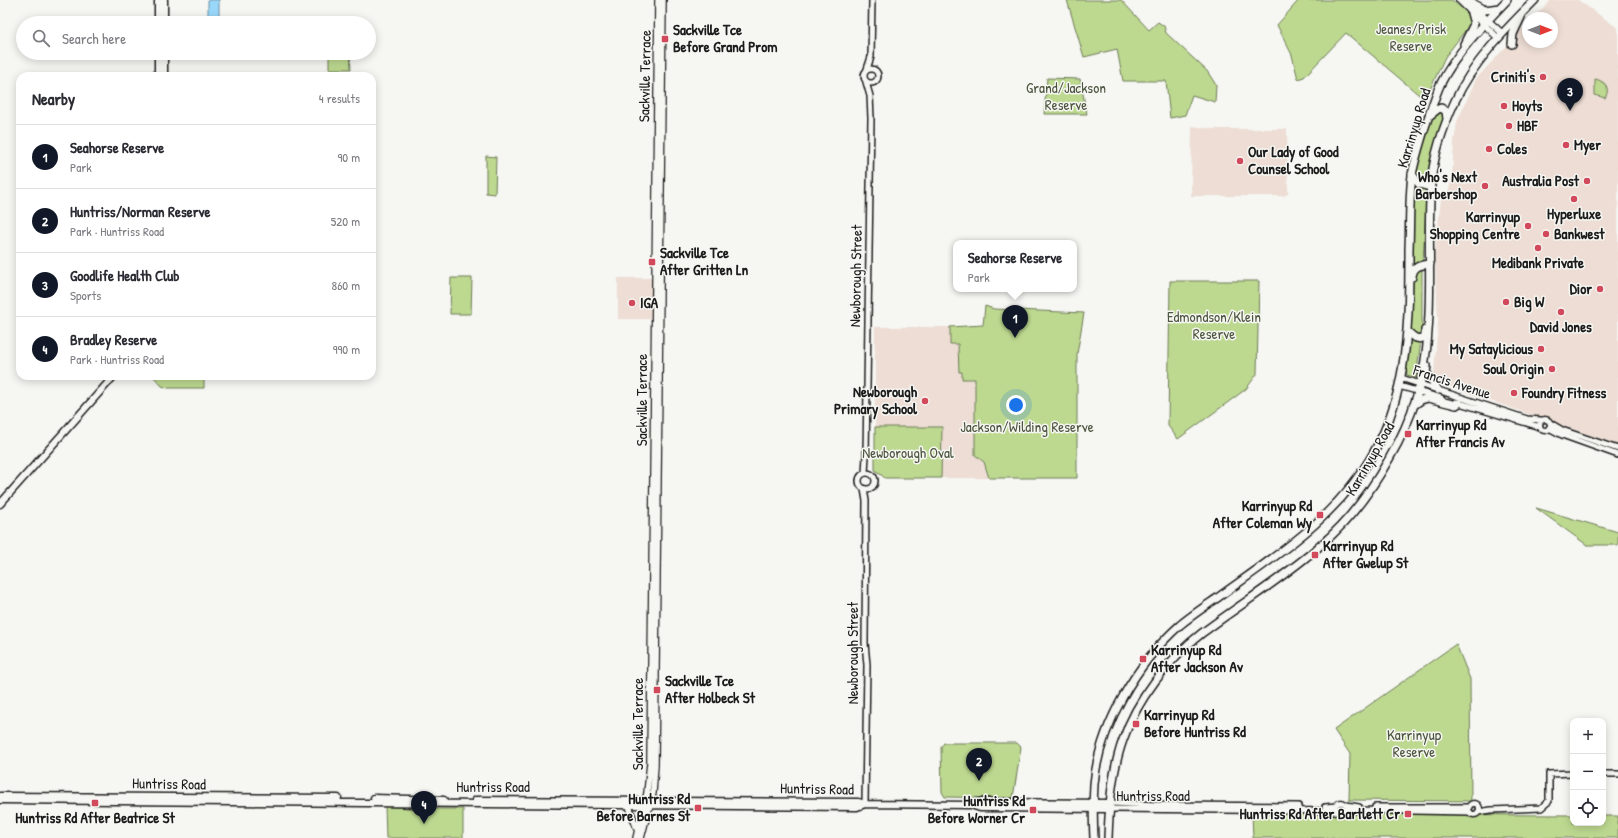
<!DOCTYPE html>
<html lang="en">
<head>
<meta charset="utf-8">
<style>
	body { margin:0; font-family:"Patrick Hand",sans-serif; background:#f2f2f3; color:#2b2b33 }
	.controls { position:absolute; right:12px; bottom:12px; display:grid; overflow:hidden; border-radius:8px; box-shadow:0 2px 10px #0003 }
	.controls button { width:36px; height:36px; display:grid; place-items:center; padding:0; border:0; border-bottom:1px solid #e1e1e2; background:#fff; color:#2b2b33; font:20px sans-serif }
	.compass { position:absolute; left:1522px; top:12px; width:36px; height:36px; border-radius:50%; background:#fff; box-shadow:0 2px 10px #0003; rotate:90deg }
	.you { position:absolute; left:1016px; top:405px; width:14px; height:14px; margin:-10px; border:3px solid #fff; border-radius:50%; background:#1a73e8; box-shadow:0 0 0 6px #1a73e833 }
	.badge { display:grid; place-items:center; width:26px; height:26px; border-radius:50%; background:#111827; color:#fff; font-size:13px; font-weight:700 }
	.pin { position:absolute; translate:-50% -33px; filter:drop-shadow(0 1px 2px #0008) }
	.pin::after { content:''; position:absolute; top:21px; width:14px; height:12px; background:inherit; clip-path:polygon(0 0,100% 0,50% 100%) }
	.popup { position:absolute; left:953px; top:240px; width:124px; height:52px; box-sizing:border-box; display:grid; place-content:center; border-radius:8px; background:#fff; filter:drop-shadow(0 1px 3px #0005); font-size:13px; white-space:nowrap; color:#7c7c81 }
	.popup b { font-size:15px; color:#2b2b33 }
	.popup::after { content:''; position:absolute; left:50%; top:100%; margin-left:-8px; border:8px solid transparent; border-top-color:#fff }
	.list { margin:0; padding:0; list-style:none }
	h2 { display:flex; justify-content:space-between; align-items:center; height:52px; margin:0; padding:0 16px; font-size:17px }
	h2 small { font-size:13px; font-weight:400; color:#7c7c81 }
	.list li { display:grid; grid-template-columns:26px 1fr auto; gap:12px; align-items:center; box-sizing:border-box; height:64px; padding:0 16px; border-top:1px solid #e1e1e2 }
	.list b { display:block; font-size:15px; white-space:nowrap }
	.list p { margin:0; font-size:13px; white-space:nowrap; color:#7c7c81 }
	.list em { font-size:13px; font-style:normal; color:#7c7c81 }
	.icon { flex:none; width:22px; height:22px; fill:none; stroke:currentColor; stroke-width:2; stroke-linecap:round; stroke-linejoin:round }
	.map { position:relative; flex:none; width:1618px; height:838px; overflow:hidden }
	.search { position:absolute; background:#fff; box-shadow:0 2px 10px #0003; left:16px; top:16px; width:360px; height:44px; display:flex; align-items:center; gap:10px; box-sizing:border-box; padding:0 14px; border-radius:22px; color:#7c7c81; font-size:15px }
	.panel { position:absolute; background:#fff; box-shadow:0 2px 10px #0003; left:16px; top:72px; width:360px; height:308px; border-radius:12px }
	.map>svg:first-child { display:block }
</style>
</head>
<body>
<div class="map">
<svg width="1618" height="838" viewBox="0 0 1618 838">
	<rect width="100%" height="100%" fill="#f6f6f2"/>
	<filter id="ink" filterUnits="userSpaceOnUse"><feTurbulence type="fractalNoise" baseFrequency=".025" numOctaves="2"/><feDisplacementMap in="SourceGraphic" scale="8" xChannelSelector="R" yChannelSelector="G"/><feConvolveMatrix kernelMatrix="1 2 1 2 8 2 1 2 1" color-interpolation-filters="sRGB"/></filter>
	<g filter="url(#ink)">
		<path fill="#edddd4" d="M1551,0H1578L1618,28V445L1439,383L1434,373L1438,320L1435,253L1441,199L1448,193L1452,178L1454,142L1457,122L1476,79L1528,23V42H1552V18H1533Z
			M1192,126L1214,129H1287L1288,194L1283,196H1191Z
			M618,278H654L655,319H618Z
			M875,327H950V344H958L959,371L975,379V455L984,462L989,478H885L877,473L875,470Z"/>
		<path fill="#bdd990" stroke="#6c7a56" d="M1067,0H1121L1149,30L1158,22L1164,26L1166,33L1207,71L1216,85L1215,102L1192,95L1185,115L1170,118L1166,81H1123L1117,49L1084,57Z
			M1299,0H1452L1474,19L1445,57L1425,100L1346,33L1304,77L1298,79L1292,55L1277,25Z
			M329,53H350L351,69H329Z
			M1047,78L1080,79L1087,114H1044Z
			M1595,79C1605,81 1611,88 1605,98L1595,95Z
			M1438,112L1443,113L1444,116L1437,136L1427,178L1422,182H1418L1415,172L1431,118Z
			M486,156L496,157L495,194L486,193Z
			M1413,187L1427,190L1423,261L1412,266Z
			M1422,268V332L1416,378L1407,375L1406,366L1414,271Z
			M451,278H472L471,314H450Z
			M1170,281H1259L1257,374L1246,389L1178,439L1168,426Z
			M985,306L994,309L1084,313L1077,354V478H989L984,462L975,455V379H962V372H959L958,344H950V327L983,325Z
			M153,376H204V388H168L162,386Z
			M875,427H942L941,478H885L875,470Z
			M1536,508L1618,532V545H1587Z
			M1456,644L1470,679L1471,801L1349,800L1350,754L1334,730Z
			M944,743H1017L1021,747L1013,798L945,797L942,792L941,747Z
			M385,806L418,809H463V838H386Z
			M1252,814L1573,815V823H1603V816H1618V838H1253Z"/>
		<path fill="#9ad8fb" stroke="#688da2" d="M208,0H219V23H208Z"/>
		<g fill="none" stroke-linecap="round" stroke-linejoin="round">
			<defs>
				<path id="tertiary" d="M864 76a7 7 0 1 1 14 0a7 7 0 1 1-14 0Z
					M867,69L871,57L872,0
					M1401,378L1527,419L1541,420
					M1399,386L1441,398
					M1456,402L1540,427
					M1539.5 425a5.5 5.5 0 1 1 11 0a5.5 5.5 0 1 1-11 0Z
					M1550,423L1562,430L1618,449
					M1549,428L1562,435L1618,455
					M859 481a8 8 0 1 1 16 0a8 8 0 1 1-16 0Z
					M865,473L866,456L871,118L870,96L866,82
					M864,489L866,501L865,643L867,665L865,804
					M1603,774H1618
					M1335.5 808a5.5 5.5 0 1 1 11 0a5.5 5.5 0 1 1-11 0Z
					M1110,803L1159,805L1299,806
					M1468.5 809a5.5 5.5 0 1 1 11 0a5.5 5.5 0 1 1-11 0Z
					M1346,805L1359,807
					M1325,807L1336,806
					M1375,807H1469
					M1109,809L1336,811
					M1345,811L1355,810L1470,812
					M1478,812L1491,810L1541,808L1549,801V774L1573,773"/>
				<path id="secondary" d="M1459,0L1498,38
					M1470,4L1502,33
					M629,806L637,829
					M636,838L647,793L650,763L658,0
					M641,838L653,793L655,765L663,0"/>
				<path id="primary" d="M158,23V0
					M164,23V0
					M158,76V53
					M164,76V53
					M0,504L114,376
					M0,796L338,798
					M374,798L444,800
					M0,800C286,803 572,804 857,807L865,804L971,805L980,808L1109,809
					M476,800L858,802L865,804
					M971,805L980,802L1110,803"/>
				<path id="trunk" d="M1466,0L1485,10L1499,8
					M1464,44L1474,24L1471,13
					M1512,44L1513,34L1521,17
					M1429,116L1438,109L1441,108L1446,111L1447,119
					M1412,174L1419,184L1431,187
					M1412,277C1413,266 1420,265 1430,264
					M1408,332C1413,337 1418,341 1425,337V330
					M1427,366L1426,372L1438,390
					M1413,406L1421,400L1428,398L1456,405L1459,403
					M1094,838C1093,820 1093,802 1094,784C1099,726 1137,663 1180,625C1192,615 1206,606 1220,596C1277,555 1339,516 1374,452C1409,390 1409,319 1409,249C1410,225 1409,200 1412,175C1415,159 1420,143 1425,127C1430,113 1434,99 1440,85C1456,53 1482,26 1507,0
					M1108,838C1109,806 1112,770 1123,740C1136,701 1169,658 1202,633C1242,603 1285,577 1322,544C1350,520 1371,491 1389,459C1412,420 1426,376 1428,331C1432,282 1427,231 1431,182C1434,155 1444,125 1455,101C1473,62 1505,30 1535,0"/>
			</defs>
			<use href="#tertiary" stroke="#1c1c1c" stroke-width="8"/>
			<use href="#secondary" stroke="#1c1c1c" stroke-width="8"/>
			<use href="#primary" stroke="#1c1c1c" stroke-width="9"/>
			<use href="#trunk" stroke="#1c1c1c" stroke-width="10"/>
			<use href="#tertiary" stroke="#f6f6f2" stroke-width="5"/>
			<use href="#secondary" stroke="#f6f6f2" stroke-width="5.5"/>
			<use href="#primary" stroke="#f6f6f2" stroke-width="6"/>
			<use href="#trunk" stroke="#f6f6f2" stroke-width="7"/>
		</g>
	</g>
	<g fill="#d1495b" stroke="#f6f6f2" stroke-width="1.5">
		<rect x="661" y="35" width="8" height="8" rx="2"/>
		<circle cx="1543" cy="77" r="4"/>
		<circle cx="1504" cy="106" r="4"/>
		<circle cx="1509" cy="126" r="4"/>
		<circle cx="1566" cy="145" r="4"/>
		<circle cx="1489" cy="149" r="4"/>
		<circle cx="1240" cy="161" r="4"/>
		<circle cx="1587" cy="181" r="4"/>
		<circle cx="1485" cy="186" r="4"/>
		<circle cx="1574" cy="199" r="4"/>
		<circle cx="1528" cy="226" r="4"/>
		<circle cx="1546" cy="234" r="4"/>
		<circle cx="1538" cy="248" r="4"/>
		<rect x="648" y="258" width="8" height="8" rx="2"/>
		<circle cx="1600" cy="289" r="4"/>
		<circle cx="1506" cy="302" r="4"/>
		<circle cx="632" cy="303" r="4"/>
		<circle cx="1561" cy="312" r="4"/>
		<circle cx="1541" cy="349" r="4"/>
		<circle cx="1552" cy="369" r="4"/>
		<circle cx="1514" cy="393" r="4"/>
		<circle cx="925" cy="401" r="4"/>
		<rect x="1404" y="430" width="8" height="8" rx="2"/>
		<rect x="1316" y="511" width="8" height="8" rx="2"/>
		<rect x="1311" y="551" width="8" height="8" rx="2"/>
		<rect x="1139" y="655" width="8" height="8" rx="2"/>
		<rect x="653" y="686" width="8" height="8" rx="2"/>
		<rect x="1132" y="720" width="8" height="8" rx="2"/>
		<rect x="91" y="799" width="8" height="8" rx="2"/>
		<rect x="694" y="804" width="8" height="8" rx="2"/>
		<rect x="1029" y="806" width="8" height="8" rx="2"/>
		<rect x="1404" y="810" width="8" height="8" rx="2"/>
	</g>
	<g text-anchor="middle" stroke-width="3" stroke-linejoin="round" paint-order="stroke">
		<g font-size="15" fill="#4c553f" stroke="#f6f6f2">
			<text x="1411" y="34">Jeanes/Prisk<tspan x="1411" dy="17">Reserve</tspan></text>
			<text x="1066" y="93">Grand/Jackson<tspan x="1066" dy="17">Reserve</tspan></text>
			<text x="1214" y="322">Edmondson/Klein<tspan x="1214" dy="17">Reserve</tspan></text>
			<text x="1027" y="432">Jackson/Wilding Reserve</text>
			<text x="908" y="458">Newborough Oval</text>
			<text x="1414" y="740">Karrinyup<tspan x="1414" dy="17">Reserve</tspan></text>
		</g>
		<g font-size="15" font-weight="bold" fill="#1c1c1c" stroke="#f6f6f2" text-anchor="start">
			<text x="673" y="35">Sackville Tce<tspan x="673" dy="17">Before Grand Prom</tspan></text>
			<text x="1535" y="82" text-anchor="end">Criniti's</text>
			<text x="1512" y="111">Hoyts</text>
			<text x="1517" y="131">HBF</text>
			<text x="1574" y="150">Myer</text>
			<text x="1497" y="154">Coles</text>
			<text x="1248" y="157">Our Lady of Good<tspan x="1248" dy="17">Counsel School</tspan></text>
			<text x="1477" y="182" text-anchor="end">Who's Next<tspan x="1477" dy="17">Barbershop</tspan></text>
			<text x="1579" y="186" text-anchor="end">Australia Post</text>
			<text x="1574" y="219" text-anchor="middle">Hyperluxe</text>
			<text x="1520" y="222" text-anchor="end">Karrinyup<tspan x="1520" dy="17">Shopping Centre</tspan></text>
			<text x="1554" y="239">Bankwest</text>
			<text x="660" y="258">Sackville Tce<tspan x="660" dy="17">After Gritten Ln</tspan></text>
			<text x="1538" y="268" text-anchor="middle">Medibank Private</text>
			<text x="1592" y="294" text-anchor="end">Dior</text>
			<text x="1514" y="307">Big W</text>
			<text x="640" y="308">IGA</text>
			<text x="1561" y="332" text-anchor="middle">David Jones</text>
			<text x="1533" y="354" text-anchor="end">My Sataylicious</text>
			<text x="1544" y="374" text-anchor="end">Soul Origin</text>
			<text x="917" y="397" text-anchor="end">Newborough<tspan x="917" dy="17">Primary School</tspan></text>
			<text x="1522" y="398">Foundry Fitness</text>
			<text x="1416" y="430">Karrinyup Rd<tspan x="1416" dy="17">After Francis Av</tspan></text>
			<text x="1312" y="511" text-anchor="end">Karrinyup Rd<tspan x="1312" dy="17">After Coleman Wy</tspan></text>
			<text x="1323" y="551">Karrinyup Rd<tspan x="1323" dy="17">After Gwelup St</tspan></text>
			<text x="1151" y="655">Karrinyup Rd<tspan x="1151" dy="17">After Jackson Av</tspan></text>
			<text x="665" y="686">Sackville Tce<tspan x="665" dy="17">After Holbeck St</tspan></text>
			<text x="1144" y="720">Karrinyup Rd<tspan x="1144" dy="17">Before Huntriss Rd</tspan></text>
			<text x="690" y="804" text-anchor="end">Huntriss Rd<tspan x="690" dy="17">Before Barnes St</tspan></text>
			<text x="1025" y="806" text-anchor="end">Huntriss Rd<tspan x="1025" dy="17">Before Worner Cr</tspan></text>
			<text x="1400" y="819" text-anchor="end">Huntriss Rd After Bartlett Cr</text>
			<text x="95" y="823" text-anchor="middle">Huntriss Rd After Beatrice St</text>
		</g>
		<g font-size="15" fill="#1c1c1c" stroke="#f6f6f2">
			<text transform="translate(645 76) rotate(-89)" y="5">Sackville Terrace</text>
			<text transform="translate(1414 128) rotate(-73)" y="5">Karrinyup Road</text>
			<text transform="translate(856 276) rotate(-89)" y="5">Newborough Street</text>
			<text transform="translate(1452 382) rotate(18)" y="5">Francis Avenue</text>
			<text transform="translate(642 400) rotate(-90)" y="5">Sackville Terrace</text>
			<text transform="translate(1370 459) rotate(-60)" y="5">Karrinyup Road</text>
			<text transform="translate(853 653) rotate(-90)" y="5">Newborough Street</text>
			<text transform="translate(638 724) rotate(-90)" y="5">Sackville Terrace</text>
			<text transform="translate(169 784) rotate(1)" y="5">Huntriss Road</text>
			<text x="493" y="792">Huntriss Road</text>
			<text transform="translate(817 789) rotate(1)" y="5">Huntriss Road</text>
			<text x="1153" y="801">Huntriss Road</text>
		</g>
	</g>
</svg>
<div class="controls">
<button>+</button>
<button>−</button>
<button><svg class="icon" aria-label="locate" viewBox="0 0 24 24"><circle cx="12" cy="12" r="6"/><path d="M12 2v4M12 18v4M2 12h4M18 12h4"/></svg></button>
</div>
<svg class="compass" viewBox="-18 -18 36 36"><path d="M0-13l5 13h-10z" fill="#e53935"/><path d="M0 13l5-13h-10z" fill="#7c7c81"/></svg>
<div class="you"></div>
<div class="pin badge" style="left:1015px;top:338px">1</div>
<div class="popup"><b>Seahorse Reserve</b>Park</div>
<div class="pin badge" style="left:979px;top:781px">2</div>
<div class="pin badge" style="left:1570px;top:111px">3</div>
<div class="pin badge" style="left:424px;top:824px">4</div>
<div class="search"><svg class="icon" aria-label="search" viewBox="0 0 24 24"><circle cx="10" cy="10" r="6"/><path d="M15 15l6 6"/></svg>Search here</div>
<section class="panel">
<h2>Nearby<small>4 results</small></h2>
<ul class="list">
<li><span class="badge">1</span><div><b>Seahorse Reserve</b><p>Park</p></div><em>90 m</em></li>
<li><span class="badge">2</span><div><b>Huntriss/Norman Reserve</b><p>Park · Huntriss Road</p></div><em>520 m</em></li>
<li><span class="badge">3</span><div><b>Goodlife Health Club</b><p>Sports</p></div><em>860 m</em></li>
<li><span class="badge">4</span><div><b>Bradley Reserve</b><p>Park · Huntriss Road</p></div><em>990 m</em></li>
</ul>
</section>
</div>
</body>
</html>
